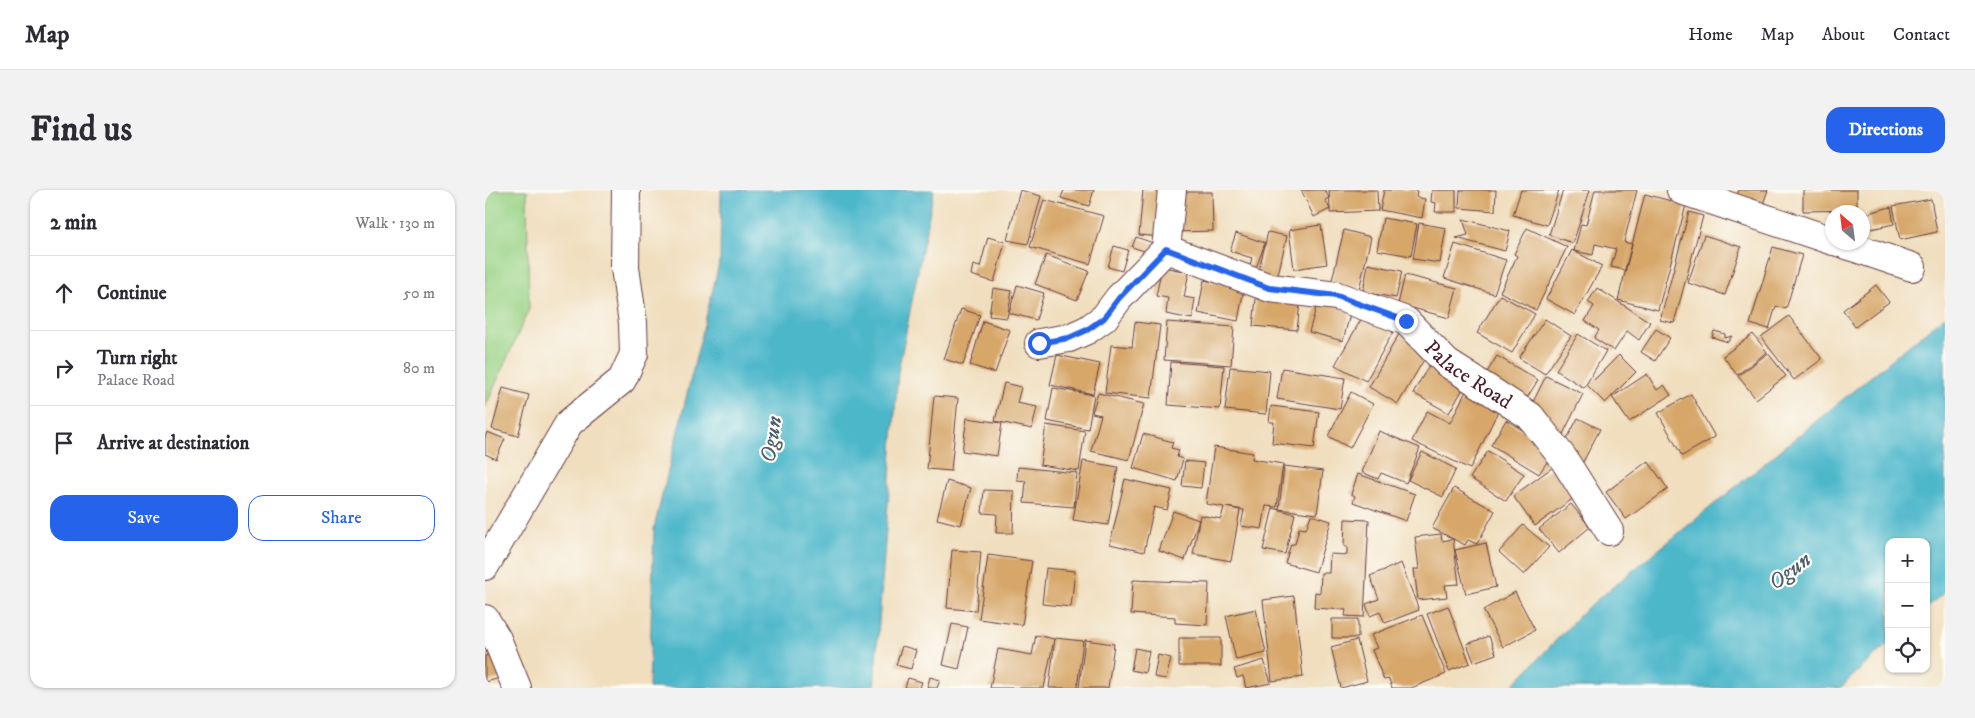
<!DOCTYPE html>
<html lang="en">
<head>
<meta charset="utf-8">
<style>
	body { margin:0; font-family:"IM FELL DW Pica",serif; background:#f2f2f3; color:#2b2b33 }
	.controls { position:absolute; right:15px; bottom:15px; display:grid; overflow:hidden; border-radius:10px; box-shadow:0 1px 4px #0004 }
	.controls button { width:45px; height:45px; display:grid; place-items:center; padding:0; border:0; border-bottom:1px solid #e1e1e2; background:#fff; color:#2b2b33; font:25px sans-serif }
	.compass { position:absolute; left:1340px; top:15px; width:45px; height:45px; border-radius:50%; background:#fff; box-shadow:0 1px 4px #0004; rotate:332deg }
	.stop { position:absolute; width:15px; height:15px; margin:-11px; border:4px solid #2563eb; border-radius:50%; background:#fff }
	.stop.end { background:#2563eb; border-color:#fff; box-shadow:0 1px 5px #0008 }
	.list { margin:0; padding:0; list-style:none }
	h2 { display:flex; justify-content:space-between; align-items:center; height:65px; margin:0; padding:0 20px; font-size:21px }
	h2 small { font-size:16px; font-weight:400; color:#7c7c81 }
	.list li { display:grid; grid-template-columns:32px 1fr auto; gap:15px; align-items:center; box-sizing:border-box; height:75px; padding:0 20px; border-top:1px solid #e1e1e2 }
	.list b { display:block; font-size:19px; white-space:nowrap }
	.list p { margin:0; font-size:16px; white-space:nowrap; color:#7c7c81 }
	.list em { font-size:16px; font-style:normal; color:#7c7c81 }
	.actions { display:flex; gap:10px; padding:15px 20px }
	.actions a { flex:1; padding:11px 0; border:1px solid #2563eb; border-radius:15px; text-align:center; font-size:18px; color:#2563eb }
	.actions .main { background:#2563eb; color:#fff }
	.icon { flex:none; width:28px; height:28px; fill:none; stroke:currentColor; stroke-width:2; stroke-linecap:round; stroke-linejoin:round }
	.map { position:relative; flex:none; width:1460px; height:498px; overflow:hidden; border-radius:15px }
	header { display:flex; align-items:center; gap:30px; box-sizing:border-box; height:70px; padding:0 25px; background:#fff; border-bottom:1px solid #e1e1e2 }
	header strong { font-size:24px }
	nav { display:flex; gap:28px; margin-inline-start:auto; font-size:18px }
	.intro { display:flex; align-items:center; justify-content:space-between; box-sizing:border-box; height:120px; padding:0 30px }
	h1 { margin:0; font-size:35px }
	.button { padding:12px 22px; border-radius:15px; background:#2563eb; color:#fff; font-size:18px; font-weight:700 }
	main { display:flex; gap:30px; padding:0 30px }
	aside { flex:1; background:#fff; border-radius:15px; box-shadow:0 1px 4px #0004 }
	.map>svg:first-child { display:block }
</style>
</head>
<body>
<header>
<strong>Map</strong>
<nav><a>Home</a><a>Map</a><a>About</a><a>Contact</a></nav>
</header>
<div class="intro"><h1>Find us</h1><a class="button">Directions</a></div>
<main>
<aside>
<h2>2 min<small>Walk · 130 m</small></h2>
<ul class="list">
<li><svg class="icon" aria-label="ahead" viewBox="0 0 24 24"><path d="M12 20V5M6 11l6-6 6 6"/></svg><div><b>Continue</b></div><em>50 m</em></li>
<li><svg class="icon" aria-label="right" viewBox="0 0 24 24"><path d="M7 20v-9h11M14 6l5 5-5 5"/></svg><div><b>Turn right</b><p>Palace Road</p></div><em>80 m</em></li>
<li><svg class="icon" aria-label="arrive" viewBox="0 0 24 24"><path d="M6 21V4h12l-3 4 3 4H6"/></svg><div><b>Arrive at destination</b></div></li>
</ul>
<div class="actions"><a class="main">Save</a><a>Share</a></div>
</aside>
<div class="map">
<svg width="1460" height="498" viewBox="0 0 1460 498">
	<rect width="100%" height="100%" fill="#fdfcf7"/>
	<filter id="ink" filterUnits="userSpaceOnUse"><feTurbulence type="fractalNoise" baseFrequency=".02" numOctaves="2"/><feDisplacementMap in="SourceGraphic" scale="10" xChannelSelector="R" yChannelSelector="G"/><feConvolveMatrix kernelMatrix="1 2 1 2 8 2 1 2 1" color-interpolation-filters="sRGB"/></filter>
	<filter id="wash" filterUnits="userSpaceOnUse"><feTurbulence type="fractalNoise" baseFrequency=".0096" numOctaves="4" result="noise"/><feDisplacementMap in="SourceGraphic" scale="20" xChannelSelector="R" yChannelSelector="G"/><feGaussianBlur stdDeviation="1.12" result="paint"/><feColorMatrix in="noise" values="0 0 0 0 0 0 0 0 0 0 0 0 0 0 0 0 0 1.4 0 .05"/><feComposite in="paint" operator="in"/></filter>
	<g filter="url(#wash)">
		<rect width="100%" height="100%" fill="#f0debe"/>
		<path fill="#9ad386" stroke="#727958" d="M0,0H42L44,119L0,218Z"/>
		<path fill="#4db7ca" stroke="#4c6b7a" d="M236,0H449L413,182L389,498H164L169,338L235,70Z
			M1460,126V402L1441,418V352H1404V453L1355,498H1025L1102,418Z"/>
		<g id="blocks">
			<path fill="#d7a76b" d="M535,0L556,6L543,54L522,50Z
				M579,0H609L604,16L576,8Z
				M658,0H682L677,47L654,45Z
				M816,0H840L844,8L840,10L845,19L844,0H892L893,21L845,23V19L829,27Z
				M899,0H932L931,7L940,9L937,28L895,20Z
				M947,0H971V22H950L951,13L946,12Z
				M975,0H1011L1010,21L974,18Z
				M1036,0H1074L1062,35L1028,25Z
				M1078,0H1105L1088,53L1064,45Z
				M1110,0H1152L1139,52L1147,54L1140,80L1126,77L1131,59L1110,54L1108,65L1089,61L1096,34L1101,35Z
				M1254,0H1283L1278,14L1252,5Z
				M1318,0H1372V20L1318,21Z
				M690,2H727L728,41L690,42Z
				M1160,4L1201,15L1173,120L1133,110Z
				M1446,9L1452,42L1415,50L1408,16Z
				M559,10L619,26L605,74L545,57Z
				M1406,17L1409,34L1386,39L1383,23Z
				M1204,22L1218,26L1189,133L1175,130Z
				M898,28L932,34L926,66L892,60Z
				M978,29L1025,41L1020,61L971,48L983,45Z
				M934,33L961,38L955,73L928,69Z
				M836,35L842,74L809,79L804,40Z
				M1042,38L1082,57L1051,120L1015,102L1032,66L1029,64Z
				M859,40L886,47L874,100L846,94Z
				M783,42L802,46L791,93L772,88Z
				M751,43L780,53L770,81L764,79L767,68L745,61Z
				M1219,45L1256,57L1240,105L1203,93Z
				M503,47L520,52L509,92L486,85L488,75L495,77Z
				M651,47L674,55L671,65L647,57Z
				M970,54L1021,70L1009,104L959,88Z
				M629,56L643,60L637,81L623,77Z
				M1288,57L1317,65L1301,119L1291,116L1284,139L1265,134Z
				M1087,60L1117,76L1090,125L1061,109Z
				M561,65L604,81L592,110L550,94Z
				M883,74L917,81L911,108L878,102Z
				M677,77L704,82L699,107L710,109L707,129L681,124L683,108L671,106Z
				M920,85L972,98L964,128L913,114Z
				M719,90L759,98L753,131L713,123Z
				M532,95L559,103L551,130L524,123Z
				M1391,95L1404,112L1370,137L1358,120Z
				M508,98L527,101L522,128L504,126Z
				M1112,98L1165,132L1154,150L1142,141L1129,161L1109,148L1114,140L1100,131L1109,116L1103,112Z
				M1015,105L1050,124L1027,163L992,143Z
				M834,107L867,116L858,151L824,142Z
				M771,108L815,113L812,140L768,136Z
				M476,119L495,125L478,175L459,169Z
				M878,126L908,142L881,191L850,175Z
				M1304,126L1337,169L1309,190L1276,147Z
				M1060,129L1086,146L1060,184L1034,168Z
				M498,131L525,140L510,183L485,175Z
				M650,132L675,135L666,208L620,203L626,155L647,157Z
				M682,132L749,137L746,175L679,170Z
				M1171,139L1185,148L1170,171L1156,162Z
				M1229,141L1240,144V148L1247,146L1243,152L1227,147Z
				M914,144L944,161L913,214L884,197Z
				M1093,144L1121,161L1099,198L1071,180Z
				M1268,144L1282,162L1252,185L1238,166Z
				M1283,163L1301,186L1271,209L1253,186Z
				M572,165L615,174L608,204L565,195Z
				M1134,165L1151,182L1120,213L1103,196Z
				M1012,166L1053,190L1037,216L996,192Z
				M686,172L739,176L735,219L683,215Z
				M946,172L982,192L964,223L928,203Z
				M745,177L785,181L781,224L740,220Z
				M797,178L860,188L855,219L792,209Z
				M1162,184L1172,200L1179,195L1186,205L1144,232L1127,207Z
				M1061,186L1098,204L1078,244L1053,232L1044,220Z
				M519,193L536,197L532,213L552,217L547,239L510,231Z
				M984,195L1018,211L985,279L927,251L942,221L965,233Z
				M18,198L44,205L33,246L7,239Z
				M568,198L609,205L603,239L562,231Z
				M866,202L888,214L865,258L843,246Z
				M613,203L659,214L644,270L606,261L616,225L607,223Z
				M1206,204L1230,247L1197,266L1173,223Z
				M449,206L473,208L466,281L442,279Z
				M786,216L834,222L829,258L787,253L789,232H784Z
				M482,228L517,233L512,266L477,261Z
				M1093,228L1115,239L1098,272L1076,260Z
				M1021,230L1070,260L1054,284L1006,255Z
				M561,235L600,241L594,281L555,275Z
				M894,241L935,258L921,293L896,283L893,289L877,282Z
				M2,242L20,249L11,269L0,264V247Z
				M658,244L688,252L686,258L694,260L692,267L698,269L692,291L648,278Z
				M729,257L768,263L767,269L798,274L792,317L781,316L777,339L756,336L759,320L741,317L755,320L746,371L708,364L715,325L736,329L739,317L721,314Z
				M1003,261L1039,284L1021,311L985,288Z
				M937,262L971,279L958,307L923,290Z
				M598,271L633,277L623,335L588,330Z
				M700,271L719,273L716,298L697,296Z
				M1163,271L1183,299L1141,329L1121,302Z
				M799,276L838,281L832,324L794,319Z
				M533,277L592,283L589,317L539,313L541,291L532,290Z
				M1068,277L1090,307L1050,336L1028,306Z
				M873,284L930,304L921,331L868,312L870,306L866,304Z
				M640,289L687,300L682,320L669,317L659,362L625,354Z
				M462,291L486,298L476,335L452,329Z
				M969,298L1010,321L992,354L983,350L980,355L947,338Z
				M499,300L529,301L528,343H511L512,324L497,323Z
				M1086,314L1105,337L1074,363L1054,339Z
				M788,318L810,324L800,364L778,360Z
				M688,321L714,330L700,370L674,361Z
				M826,325L846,331L831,382L800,373L806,354H810L814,338L821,339Z
				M860,329L884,330L879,427L860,426L861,420L829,418L830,402L835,403L836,383H844L845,364L862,365V357L859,356Z
				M1038,335L1064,357L1039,385L1014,362Z
				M956,344L957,351L968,349L974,394L960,395L962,407L933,410L929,379H934L930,347Z
				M1001,353L1011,397L981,404L970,360Z
				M467,360L496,362L491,421L462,418Z
				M503,365L547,371L537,435L494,429Z
				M916,373L934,420L900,433L895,422L885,426L881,414L894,409L885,386Z
				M561,378L590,381L586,417L557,414Z
				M648,390L724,393L722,435L690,433V427L646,424Z
				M1030,402L1050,440L1018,457L998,420Z
				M809,406L818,487L787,491L778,410Z
				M963,416L985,473L964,481L942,424Z
				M771,419L781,463L751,470L741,426Z
				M937,425L961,484L926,498H907L904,489L899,490L887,460L892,458L886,445Z
				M847,429H873V448H847Z
				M467,434L483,437L474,479L458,475Z
				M551,445L569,449L559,498H505L513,459L547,465Z
				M1004,446L1011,464L989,472L982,454Z
				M570,448L598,451L592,498H564Z
				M694,448H736V476H694Z
				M600,450L629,454L623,498H594Z
				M872,450L882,491L856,498L846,457Z
				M417,456L431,460L426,479L411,475Z
				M650,458L664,461L660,483L646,480Z
				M10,463L16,488L0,492V466Z
				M673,465L686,468L681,489L669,487Z
				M779,470L786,493L761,498L758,486L752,488L749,479Z
				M445,487L455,490L452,498H442Z
				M423,488L437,492L435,498H420Z"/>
		</g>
	</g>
	<g filter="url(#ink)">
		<use href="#blocks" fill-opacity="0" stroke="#633c41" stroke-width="1"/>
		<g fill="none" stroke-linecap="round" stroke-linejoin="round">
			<defs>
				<g id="minor">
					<path id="s1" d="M687,0L681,59L785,98L852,106L921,131L962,173L1045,226L1078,268L1124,341"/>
					<path d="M1196,0L1348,51"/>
					<path d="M1353,52L1427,77"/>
					<path d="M554,153L584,148L602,140L619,128L634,108L681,59"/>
					<path d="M0,376L84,233L137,190L149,164L148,133L140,78L141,0"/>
					<path d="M0,429L12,449L32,498"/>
				</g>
			</defs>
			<use href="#minor" stroke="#633c41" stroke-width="30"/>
			<use href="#minor" stroke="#fff" stroke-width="28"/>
		</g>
	</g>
	<g fill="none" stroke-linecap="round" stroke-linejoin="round" filter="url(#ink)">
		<path stroke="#2563eb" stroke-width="6" d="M554,153L584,148L602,140L619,128L634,108L681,59L784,98L852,106L921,131"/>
	</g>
	<g text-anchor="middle" stroke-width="4.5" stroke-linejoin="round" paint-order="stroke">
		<g font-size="21" fill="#4a1f2b" stroke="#fdfcf7">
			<text dy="7" stroke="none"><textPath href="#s1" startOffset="394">Palace Road</textPath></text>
		</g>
		<g font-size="22" font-style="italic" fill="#4b5c6b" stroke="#fdfcf7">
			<text transform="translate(285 249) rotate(-81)" y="8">Ogun</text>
			<text transform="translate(1304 380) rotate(-37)" y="8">Ogun</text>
		</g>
	</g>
</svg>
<div class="controls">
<button>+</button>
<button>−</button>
<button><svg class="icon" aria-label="locate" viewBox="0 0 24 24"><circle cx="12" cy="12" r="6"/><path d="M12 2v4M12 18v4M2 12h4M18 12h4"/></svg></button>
</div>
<svg class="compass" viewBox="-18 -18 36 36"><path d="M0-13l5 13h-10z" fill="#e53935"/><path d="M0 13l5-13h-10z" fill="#7c7c81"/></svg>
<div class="stop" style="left:554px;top:153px"></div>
<div class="stop end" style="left:921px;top:131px"></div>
</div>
</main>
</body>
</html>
